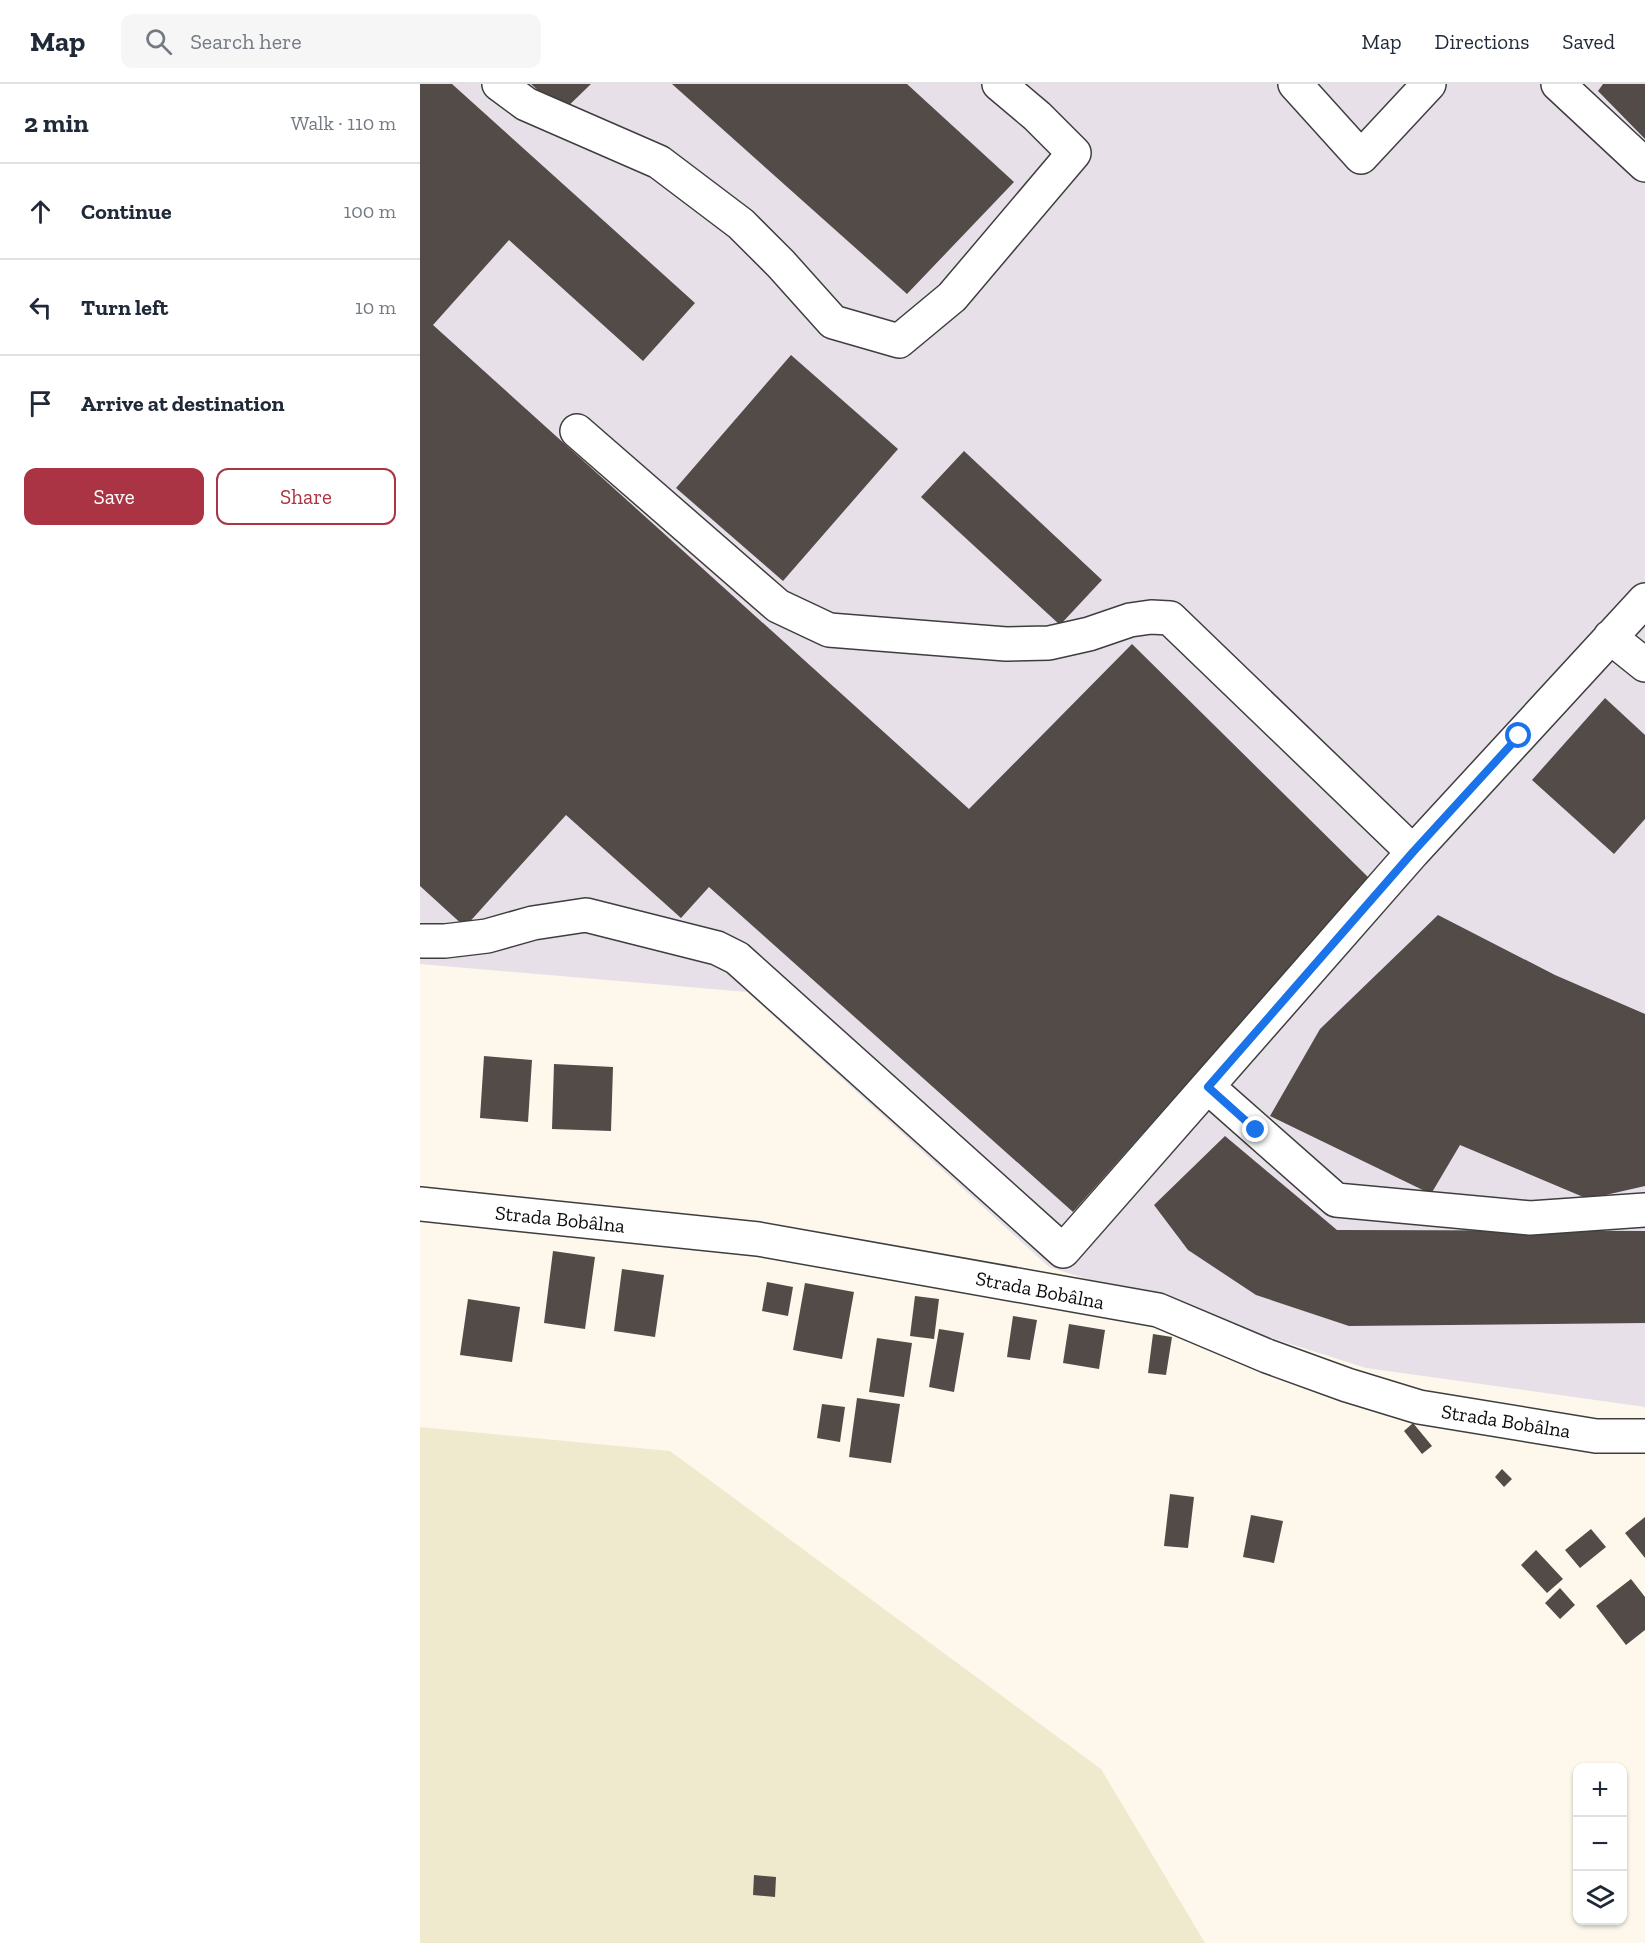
<!DOCTYPE html>
<html lang="en">
<head>
<meta charset="utf-8">
<style>
	body { margin:0; font-family:"Zilla Slab",serif; background:#f6f6f7; color:#1f2937 }
	.controls { position:absolute; right:18px; bottom:18px; display:grid; overflow:hidden; border-radius:12px; box-shadow:0 2px 4px #0004 }
	.controls button { width:54px; height:54px; display:grid; place-items:center; padding:0; border:0; border-bottom:2px solid #e0e1e3; background:#fff; color:#1f2937; font:30px sans-serif }
	.stop { position:absolute; width:18px; height:18px; margin:-14px; border:4px solid #1a73e8; border-radius:50%; background:#fff }
	.stop.end { background:#1a73e8; border-color:#fff; box-shadow:0 2px 6px #0008 }
	.list { margin:0; padding:0; list-style:none }
	h2 { display:flex; justify-content:space-between; align-items:center; height:78px; margin:0; padding:0 24px; font-size:26px }
	h2 small { font-size:20px; font-weight:400; color:#747a83 }
	.list li { display:grid; grid-template-columns:39px 1fr auto; gap:18px; align-items:center; box-sizing:border-box; height:96px; padding:0 24px; border-top:2px solid #e0e1e3 }
	.list b { display:block; font-size:22px; white-space:nowrap }
	.list em { font-size:20px; font-style:normal; color:#747a83 }
	.actions { display:flex; gap:12px; padding:18px 24px }
	.actions a { flex:1; padding:14px 0; border:2px solid #aa3443; border-radius:12px; text-align:center; font-size:21px; color:#aa3443 }
	.actions .main { background:#aa3443; color:#fff }
	.icon { flex:none; width:33px; height:33px; fill:none; stroke:currentColor; stroke-width:2; stroke-linecap:round; stroke-linejoin:round }
	.map { position:relative; flex:none; width:1225px; height:1859px; overflow:hidden }
	header { display:flex; align-items:center; gap:36px; box-sizing:border-box; height:84px; padding:0 30px; background:#fff; border-bottom:2px solid #e0e1e3 }
	header strong { font-size:28px }
	nav { display:flex; gap:33px; margin-inline-start:auto; font-size:21px }
	.search { width:420px; height:54px; background:#f6f6f7; display:flex; align-items:center; gap:15px; box-sizing:border-box; padding:0 21px; border-radius:12px; color:#747a83; font-size:22px }
	main { display:flex }
	aside { flex:1; background:#fff }
	.map>svg:first-child { display:block }
</style>
</head>
<body>
<header>
<strong>Map</strong>
<div class="search"><svg class="icon" aria-label="search" viewBox="0 0 24 24"><circle cx="10" cy="10" r="6"/><path d="M15 15l6 6"/></svg>Search here</div>
<nav><a>Map</a><a>Directions</a><a>Saved</a></nav>
</header>
<main>
<aside>
<h2>2 min<small>Walk · 110 m</small></h2>
<ul class="list">
<li><svg class="icon" aria-label="ahead" viewBox="0 0 24 24"><path d="M12 20V5M6 11l6-6 6 6"/></svg><div><b>Continue</b></div><em>100 m</em></li>
<li><svg class="icon" aria-label="left" viewBox="0 0 24 24"><path d="M17 20v-9H6M10 6l-5 5 5 5"/></svg><div><b>Turn left</b></div><em>10 m</em></li>
<li><svg class="icon" aria-label="arrive" viewBox="0 0 24 24"><path d="M6 21V4h12l-3 4 3 4H6"/></svg><div><b>Arrive at destination</b></div></li>
</ul>
<div class="actions"><a class="main">Save</a><a>Share</a></div>
</aside>
<div class="map">
<svg width="1225" height="1859" viewBox="0 0 1225 1859">
	<rect width="100%" height="100%" fill="#fdf8eb"/>
	<path fill="#e7e0e9" d="M0,0H1225V1323L946,1284L629,1183L327,908L0,880Z"/>
	<path fill="#efeace" d="M0,1343L250,1367L681,1685L785,1859H0Z"/>
	<path fill="#524b48" d="M0,0H32L275,219L223,277L89,156L13,241L549,725L712,560L949,794L653,1128L289,803L261,834L146,731L45,843L0,802Z
		M111,0H171L142,28Z
		M252,0H487L594,98L487,210Z
		M1183,0H1225V55L1178,7Z
		M371,271L478,365L363,497L256,404Z
		M544,367L682,496L640,541L501,413Z
		M1185,614L1225,651V735L1194,770L1112,696Z
		M1018,831L1135,891L1225,930V1102L1168,1115L1040,1061L1011,1110L850,1032L900,945Z
		M64,972L112,976L108,1038L60,1034Z
		M134,980L193,983L191,1047L132,1045Z
		M805,1052L917,1146L1225,1147V1239L929,1242L836,1211L768,1166L734,1121Z
		M133,1167L175,1173L165,1245L124,1239Z
		M202,1185L244,1191L235,1253L194,1247Z
		M347,1198L373,1203L368,1232L342,1227Z
		M385,1199L434,1208L422,1275L373,1266Z
		M495,1212L519,1215L514,1255L490,1252Z
		M48,1215L100,1223L92,1278L40,1271Z
		M593,1232L617,1236L610,1276L587,1273Z
		M649,1240L685,1246L679,1285L643,1279Z
		M519,1245L544,1249L534,1308L509,1303Z
		M733,1250L752,1253L746,1291L728,1289Z
		M457,1254L492,1259L484,1313L449,1308Z
		M437,1314L480,1320L471,1379L429,1373Z
		M402,1320L425,1323L420,1358L397,1354Z
		M993,1339L1012,1362L1002,1370L984,1347Z
		M1082,1385L1092,1395L1084,1403L1075,1393Z
		M750,1410L774,1413L768,1464L744,1462Z
		M831,1431L863,1437L854,1479L823,1473Z
		M1225,1433V1474L1205,1449Z
		M1171,1445L1186,1463L1160,1484L1145,1466Z
		M1116,1466L1143,1495L1127,1509L1101,1481Z
		M1211,1495L1225,1513V1546L1206,1561L1176,1522Z
		M1140,1504L1155,1521L1140,1535L1125,1519Z
		M334,1791L356,1793L355,1813L333,1811Z"/>
	<g fill="none" stroke-linecap="round" stroke-linejoin="round">
		<defs>
			<path id="minor" d="M79,0L106,20L239,78L321,140L361,180L413,238L479,257L532,213L654,69L617,32L579,0
				M875,0L941,73L1009,0
				M1138,0L1225,81
				M157,347L358,522L409,546L586,560L629,559L669,550L710,536L731,533L750,534L993,768
				M1190,553L1225,581
				M0,857H25L67,852L113,839L166,831L297,864L317,874L643,1167L993,768L1225,516
				M788,1003L916,1116L1110,1134L1225,1126
				M0,1120L338,1155L738,1226L847,1272L927,1301L999,1323L1176,1352H1225"/>
		</defs>
		<use href="#minor" stroke="#3e3e3e" stroke-width="36"/>
		<use href="#minor" stroke="#fff" stroke-width="33"/>
	</g>
	<g fill="none" stroke-linecap="round" stroke-linejoin="round">
		<path stroke="#1a73e8" stroke-width="8" d="M836,1046L788,1003L993,768L1099,652"/>
	</g>
	<g text-anchor="middle" stroke-width="6" stroke-linejoin="round" paint-order="stroke">
		<g font-size="20" fill="#0b0b0b" stroke="#fff">
			<text transform="translate(140 1135) rotate(6)" y="7">Strada Bobâlna</text>
			<text transform="translate(620 1206) rotate(11)" y="7">Strada Bobâlna</text>
			<text transform="translate(1086 1337) rotate(9)" y="7">Strada Bobâlna</text>
		</g>
	</g>
</svg>
<div class="controls">
<button>+</button>
<button>−</button>
<button><svg class="icon" aria-label="layers" viewBox="0 0 24 24"><path d="M12 4l9 5-9 5-9-5zM3 14l9 5 9-5"/></svg></button>
</div>
<div class="stop" style="left:1099px;top:652px"></div>
<div class="stop end" style="left:836px;top:1046px"></div>
</div>
</main>
</body>
</html>
